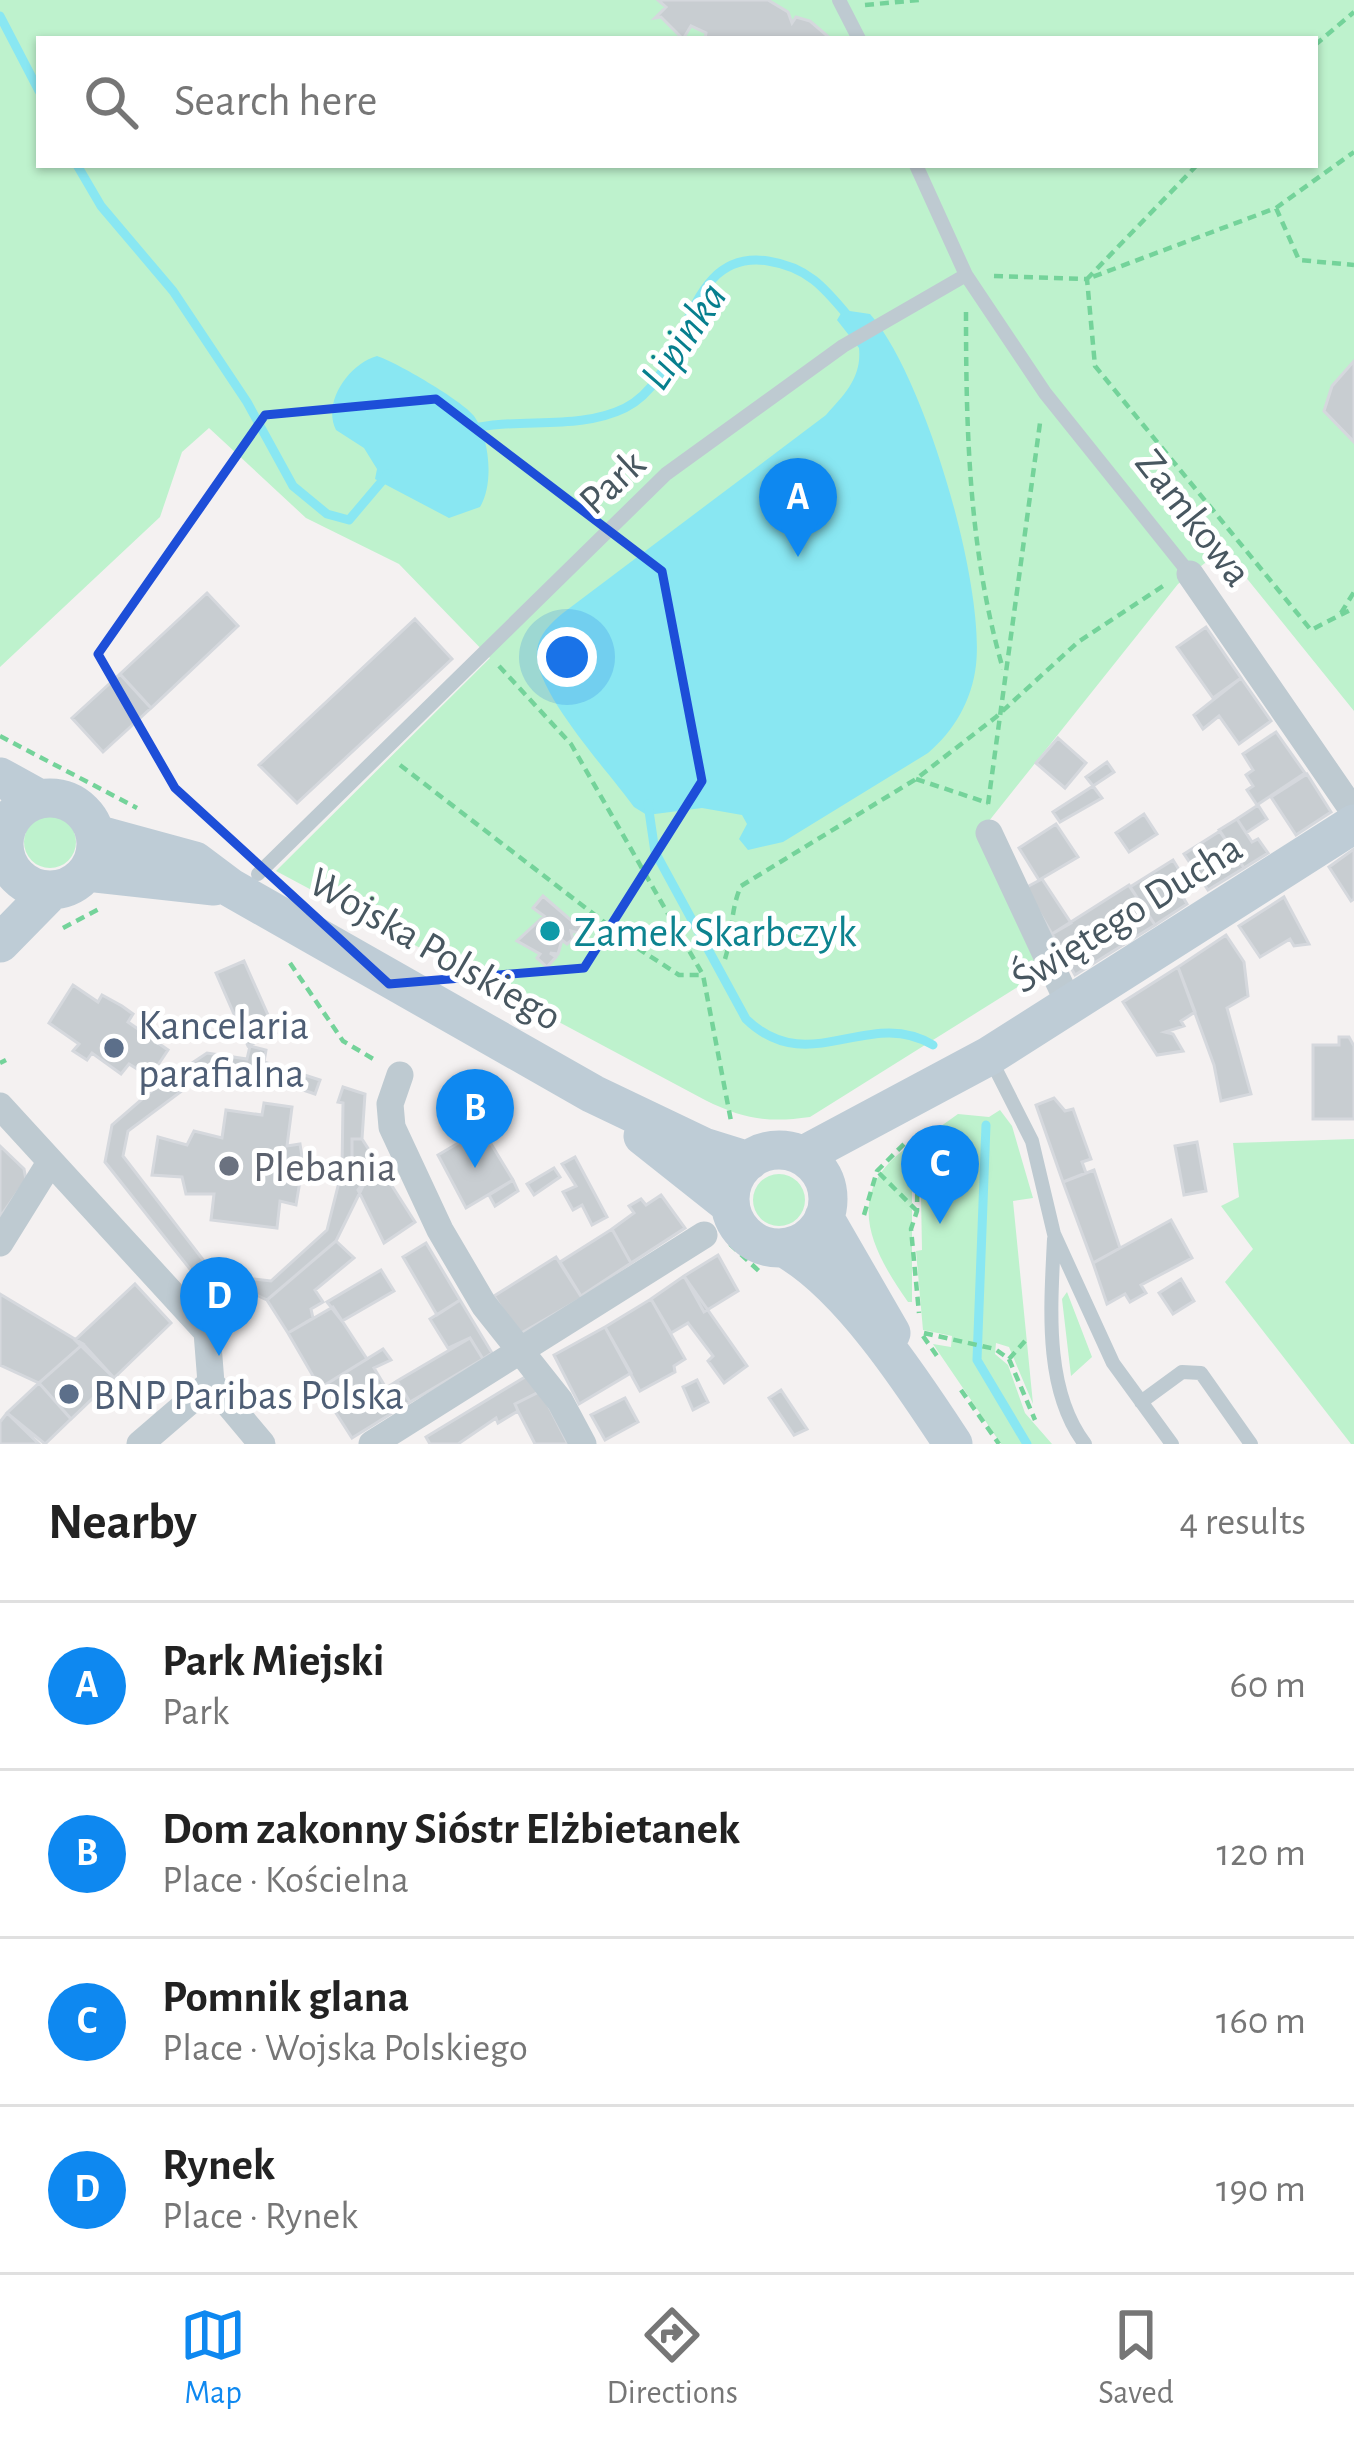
<!DOCTYPE html>
<html lang="en">
<head>
<meta charset="utf-8">
<style>
	body { margin:0; font-family:"Alegreya Sans",sans-serif; background:#f2f2f2; color:#222 }
	.you { position:absolute; left:567px; top:657px; width:42px; height:42px; margin:-30px; border:9px solid #fff; border-radius:50%; background:#1a73e8; box-shadow:0 0 0 18px #1a73e833 }
	.badge { display:grid; place-items:center; width:78px; height:78px; border-radius:50%; background:#0e88f0; color:#fff; font-size:39px; font-weight:700 }
	.pin { position:absolute; translate:-50% -99px; filter:drop-shadow(0 3px 6px #0008) }
	.pin::after { content:''; position:absolute; top:63px; width:42px; height:36px; background:inherit; clip-path:polygon(0 0,100% 0,50% 100%) }
	.list { margin:0; padding:0; list-style:none }
	h2 { display:flex; justify-content:space-between; align-items:center; height:156px; margin:0; padding:0 48px; font-size:51px }
	h2 small { font-size:39px; font-weight:400; color:#767676 }
	.list li { display:grid; grid-template-columns:78px 1fr auto; gap:36px; align-items:center; box-sizing:border-box; height:168px; padding:0 48px; border-top:3px solid #e0e0e0 }
	.list b { display:block; font-size:45px; white-space:nowrap }
	.list p { margin:0; font-size:39px; white-space:nowrap; color:#767676 }
	.list em { font-size:39px; font-style:normal; color:#767676 }
	.icon { flex:none; width:66px; height:66px; fill:none; stroke:currentColor; stroke-width:2; stroke-linecap:round; stroke-linejoin:round }
	.map { position:relative; flex:none; width:1354px; height:1444px; overflow:hidden }
	.search { position:absolute; background:#fff; box-shadow:0 3px 9px #0004; left:36px; right:36px; top:36px; height:132px; display:flex; align-items:center; gap:30px; box-sizing:border-box; padding:0 42px; border-radius:0px; color:#767676; font-size:45px }
	.sheet { height:828px; background:#fff }
	nav { display:flex; justify-content:space-around; align-items:center; box-sizing:border-box; height:168px; border-top:3px solid #e0e0e0; background:#fff; font-size:33px; color:#767676 }
	nav a { display:grid; justify-items:center; gap:6px }
	nav .on { color:#0e88f0 }
	.map>svg:first-child { display:block }
</style>
</head>
<body>
<div class="map">
<svg width="1354" height="1444" viewBox="0 0 1354 1444">
	<rect width="100%" height="100%" fill="#f4f1f1"/>
	<path fill="#bef2cd" fill-rule="evenodd" d="M0,0H1354V711L1223,549L1178,584L977,836L1040,973L810,1117C768,1123 743,1119 705,1100L276,871L490,658L399,564L306,518L209,428L182,452L160,517L0,667ZM39,39H1315V165H39Z
		M24 842a26 26 0 1 1 52 0a26 26 0 1 1-52 0Z
		M1000,1110L1012,1126L1033,1198L1013,1201L1033,1404L1009,1347L996,1343L995,1354L1008,1365L1025,1413L1052,1444H1001L933,1344L951,1347L952,1336L923,1330L916,1251L922,1250L920,1141L958,1114L989,1117Z
		M1354,1139V1444H1351L1225,1282L1253,1249L1221,1206L1239,1197L1233,1143Z
		M912,1144V1302H908C870,1248 841,1191 912,1144Z
		M753 1200a26 26 0 1 1 52 0a26 26 0 1 1-52 0Z
		M1067,1292L1092,1357L1071,1376L1062,1299Z"/>
	<path fill="#89e7f2" d="M843,310L870,314C924,375 985,583 976,665C972,700 954,731 928,753L783,842L748,850L739,839L747,824L742,815L702,808L647,815L634,807C610,773 532,690 537,650C539,634 551,623 563,613L826,415C845,394 862,377 859,348L837,320Z
		M377,356C396,362 463,401 474,416C490,439 494,484 480,507L449,518L375,479L377,469L364,448L336,430C322,402 349,364 377,356Z"/>
	<g fill="none" stroke-linecap="round" stroke-linejoin="round">
		<path stroke="#89e7f2" stroke-width="9" d="M0,16L39,91
			M77,165L101,206L173,291L247,402L293,486L327,514L349,520L388,474
			M470,429C520,417 578,431 625,408C692,375 680,248 768,261C807,267 824,287 848,316
			M648,804L655,852L746,1019C809,1080 868,1006 933,1045
			M986,1125L977,1360L1027,1444"/>
	</g>
	<path fill="#c8cdd1" stroke="#d5d8dd" stroke-width="3" d="M658,0H768L788,12L792,23L796,17L810,21L831,39H705L706,33L691,26L683,39L661,17L655,18L666,7Z
		M1354,361V442L1324,411L1332,386Z
		M207,593L238,626L151,708L120,674Z
		M415,619L452,659L297,803L259,765Z
		M1206,627L1241,678L1213,698L1177,647Z
		M120,674L151,708L103,752L72,718Z
		M1241,678L1271,721L1239,744L1219,716L1203,729L1194,715Z
		M1276,732L1305,773L1257,805L1247,790L1253,786L1246,775L1253,770L1243,754Z
		M1058,738L1086,763L1065,788L1036,763Z
		M1107,762L1114,772L1093,786L1086,777Z
		M1307,774L1331,812L1296,835L1271,797Z
		M1093,786L1102,798L1060,822L1053,812Z
		M1258,805L1267,819L1246,833L1237,819Z
		M1144,814L1157,834L1129,852L1116,833Z
		M1237,819L1252,842L1258,839L1268,853L1244,868L1219,830Z
		M1056,824L1078,857L1039,880L1019,848Z
		M1220,831L1244,868L1208,890L1184,854Z
		M1354,849V899L1351,901L1329,867Z
		M1173,860L1189,886L1180,892L1187,904L1155,925L1130,887Z
		M1042,879L1071,923L1052,934L1025,888Z
		M1129,885L1155,925L1075,975L1052,934Z
		M543,896L573,922L588,927L583,934L571,931L573,939L567,944L562,940L558,954L550,953L556,957L547,967L537,958L540,954L517,941L544,916L533,908Z
		M1284,897L1309,944L1294,946L1290,939L1260,957L1239,926Z
		M1226,935L1244,962L1248,996L1227,1008L1251,1094L1221,1101L1214,1065L1178,967Z
		M244,961L276,1033L248,1046L216,973Z
		M1178,967L1195,1012L1181,1021L1184,1026L1165,1032L1173,1034L1183,1051L1157,1055L1123,1002Z
		M73,985L98,1002L102,995L122,1006L133,1014L128,1022L168,1050L150,1077L129,1064L121,1074L92,1053L87,1060L73,1051L79,1044L49,1023Z
		M1339,1037H1349L1354,1046V1119H1313V1045H1339Z
		M250,1046L266,1050L264,1062L320,1080L315,1094L262,1076L211,1069L128,1131L123,1156L214,1274L230,1276L228,1291L205,1288L105,1162L112,1125L156,1087L207,1053L247,1059Z
		M343,1087L365,1094L362,1139H352V1157L366,1180L336,1241L267,1300L252,1293L254,1279L271,1281L327,1230L342,1170L343,1103L338,1102Z
		M1054,1098L1065,1111L1073,1109L1091,1159L1082,1162L1086,1173L1063,1182L1036,1105Z
		M264,1103L292,1107L287,1146L300,1144L303,1163L296,1205L280,1201L277,1228L211,1220L214,1194H186L182,1177L152,1175L158,1137L187,1145L194,1131L222,1138L226,1110L262,1115Z
		M482,1129L513,1180L466,1208L438,1155Z
		M352,1139H362L415,1222L384,1243L358,1190L366,1180L352,1157Z
		M1197,1142L1206,1191L1184,1195L1175,1146Z
		M0,1146L24,1169L26,1180L0,1217Z
		M575,1157L607,1217L592,1225L582,1205L573,1210L563,1192L576,1186L562,1164Z
		M554,1168L560,1177L534,1195L527,1184Z
		M1094,1170L1120,1248L1093,1263L1063,1182Z
		M513,1180L518,1191L495,1206L489,1195Z
		M661,1195L685,1228L631,1263L612,1229L634,1213L629,1206L641,1199L646,1205Z
		M1171,1220L1192,1258L1141,1285L1146,1293L1130,1302L1125,1294L1107,1304L1093,1263Z
		M612,1229L631,1263L581,1296L560,1262Z
		M336,1241L354,1258L315,1290L323,1302L311,1309L313,1318L288,1333L267,1300Z
		M426,1243L460,1300L437,1315L403,1257Z
		M718,1255L738,1291L704,1312L684,1276Z
		M556,1257L582,1298L518,1335L494,1296Z
		M381,1270L394,1291L342,1321L327,1302Z
		M684,1276L747,1366L724,1383L708,1361L713,1356L688,1323L671,1333L651,1299Z
		M1181,1279L1194,1301L1173,1314L1159,1293Z
		M135,1284L171,1323L114,1378L75,1340Z
		M0,1294L83,1344L39,1383L0,1365Z
		M651,1299L685,1359L674,1366L675,1372L640,1391L605,1327Z
		M460,1300L492,1353L483,1359L470,1338L448,1348L430,1319Z
		M333,1307L367,1359L320,1388L288,1333Z
		M605,1327L631,1373L579,1404L554,1355Z
		M470,1338L483,1359L410,1402L397,1381Z
		M83,1344L114,1378L71,1419L39,1383Z
		M383,1349L391,1360L374,1368L386,1388L397,1381L410,1402L352,1438L320,1388Z
		M530,1374L541,1391L515,1404L518,1411L498,1423L496,1418L458,1444H430L426,1437Z
		M697,1380L708,1402L693,1410L683,1387Z
		M39,1383L71,1419L45,1444L7,1413Z
		M781,1390L807,1429L794,1435L769,1398Z
		M541,1391L568,1444H535L518,1411L515,1404Z
		M625,1398L638,1422L605,1440L591,1415Z
		M7,1413L39,1444H0V1422Z"/>
	<g fill="none" stroke-linecap="round" stroke-linejoin="round">
		<path stroke="#74d39a" stroke-width="4.5" stroke-dasharray="9 6" stroke-linecap="butt" d="M865,5L919,0
			M1315,45L1354,12
			M1197,165L1087,279L1276,208L1354,152
			M1276,208L1299,260L1354,265
			M994,276L1087,279L1095,366L1311,630L1354,608
			M966,312C966,433 969,552 1003,669
			M1341,613L1354,592
			M499,666L571,744L703,975L731,1121
			M0,736L137,808
			M400,765L639,949L679,975H703
			M916,779L988,803
			M988,804L1040,423
			M63,928L101,908
			M725,959C733,934 730,910 741,886L916,779L996,717L1078,642L1166,584
			M290,963L343,1041L375,1060
			M0,1063L6,1060
			M918,1133L917,1211L911,1229L919,1313
			M879,1173L917,1211
			M864,1215L877,1171L908,1140
			M730,1244L761,1273
			M924,1333L995,1349L1009,1359L1026,1340
			M923,1336L937,1356
			M1009,1359L1035,1420
			M961,1390L999,1444"/>
		<path stroke="#becad1" stroke-width="14" d="M839,0L859,39
			M916,165L966,275L1045,393L1190,574
			M258,874L666,474L843,346L966,275
			M991,1060L1032,1141L1054,1234L1113,1363L1172,1444
			M1054,1239C1051,1304 1043,1389 1085,1444
			M1141,1402L1182,1372L1201,1373L1251,1444"/>
		<path stroke="#becad1" stroke-width="27" d="M1190,574L1354,812
			M989,833L1070,1006
			M400,1075L390,1104L392,1127L440,1230L484,1305L560,1401L583,1444
			M0,1106L207,1332L211,1383L262,1444
			M0,1243L49,1164
			M140,1444L211,1383
			M372,1444L704,1235"/>
		<path stroke="#beccd6" stroke-width="39" d="M0,777L40,799
			M4 844a46 46 0 1 1 92 0a46 46 0 1 1-92 0Z
			M96,834L195,861L231,888L593,1094L704,1147L749,1161
			M87,872L214,886
			M0,943L52,890
			M643,1136L730,1205
			M730 1199a49 49 0 1 1 98 0a49 49 0 1 1-98 0Z
			M802,1156L989,1056L1354,824
			M824,1217L891,1333
			M784,1248C848,1283 913,1383 953,1444"/>
	</g>
	<path fill="none" stroke="#1d4ed8" stroke-width="9" stroke-linejoin="round" d="M436,399L662,571L702,781L584,968L389,984L175,788L98,654L265,415Z"/>
	<circle fill="#0f9aa8" stroke="#fff" stroke-width="4.5" cx="550" cy="931" r="12"/>
	<g fill="#5c6f8a" stroke="#fff" stroke-width="4.5">
		<circle cx="114" cy="1048" r="12"/>
		<circle cx="69" cy="1394" r="12"/>
	</g>
	<circle fill="#6b7280" stroke="#fff" stroke-width="4.5" cx="229" cy="1166" r="12"/>
	<g text-anchor="middle" stroke-width="10" stroke-linejoin="round" paint-order="stroke">
		<g font-size="42" fill="#485760" stroke="#fff">
			<text transform="translate(611 481) rotate(-43)" y="15">Park</text>
			<text transform="translate(1195 517) rotate(52)" y="15">Zamkowa</text>
			<text transform="translate(1126 912) rotate(-32)" y="15">Świętego Ducha</text>
			<text transform="translate(436 948) rotate(30)" y="15">Wojska Polskiego</text>
		</g>
		<g font-size="42" fill="#0d838f" stroke="#fff" text-anchor="start">
			<text x="574" y="946">Zamek Skarbczyk</text>
		</g>
		<g font-size="42" fill="#4e5e75" stroke="#fff" text-anchor="start">
			<text x="138" y="1039">Kancelaria<tspan x="138" dy="48">parafialna</tspan></text>
			<text x="93" y="1409">BNP Paribas Polska</text>
		</g>
		<g font-size="42" fill="#5b616d" stroke="#fff" text-anchor="start">
			<text x="253" y="1181">Plebania</text>
		</g>
		<g font-size="45" font-style="italic" fill="#077f8e" stroke="#fff">
			<text transform="translate(682 335) rotate(-56)" y="16">Lipinka</text>
		</g>
	</g>
</svg>
<div class="you"></div>
<div class="pin badge" style="left:798px;top:557px">A</div>
<div class="pin badge" style="left:475px;top:1168px">B</div>
<div class="pin badge" style="left:940px;top:1224px">C</div>
<div class="pin badge" style="left:219px;top:1356px">D</div>
<div class="search"><svg class="icon" aria-label="search" viewBox="0 0 24 24"><circle cx="10" cy="10" r="6"/><path d="M15 15l6 6"/></svg>Search here</div>
</div>
<section class="sheet">
<h2>Nearby<small>4 results</small></h2>
<ul class="list">
<li><span class="badge">A</span><div><b>Park Miejski</b><p>Park</p></div><em>60 m</em></li>
<li><span class="badge">B</span><div><b>Dom zakonny Sióstr Elżbietanek</b><p>Place · Kościelna</p></div><em>120 m</em></li>
<li><span class="badge">C</span><div><b>Pomnik glana</b><p>Place · Wojska Polskiego</p></div><em>160 m</em></li>
<li><span class="badge">D</span><div><b>Rynek</b><p>Place · Rynek</p></div><em>190 m</em></li>
</ul>
</section>
<nav>
<a class="on"><svg class="icon" aria-label="map" viewBox="0 0 24 24"><path d="M3 6l6-2 6 2 6-2v14l-6 2-6-2-6 2zM9 4v14M15 6v14"/></svg>Map</a>
<a><svg class="icon" aria-label="directions" viewBox="0 0 24 24"><path d="M12 3l9 9-9 9-9-9zM9 14v-3h6M13 9l2 2-2 2"/></svg>Directions</a>
<a><svg class="icon" aria-label="saved" viewBox="0 0 24 24"><path d="M7 4h10v16l-5-4-5 4z"/></svg>Saved</a>
</nav>
</body>
</html>
